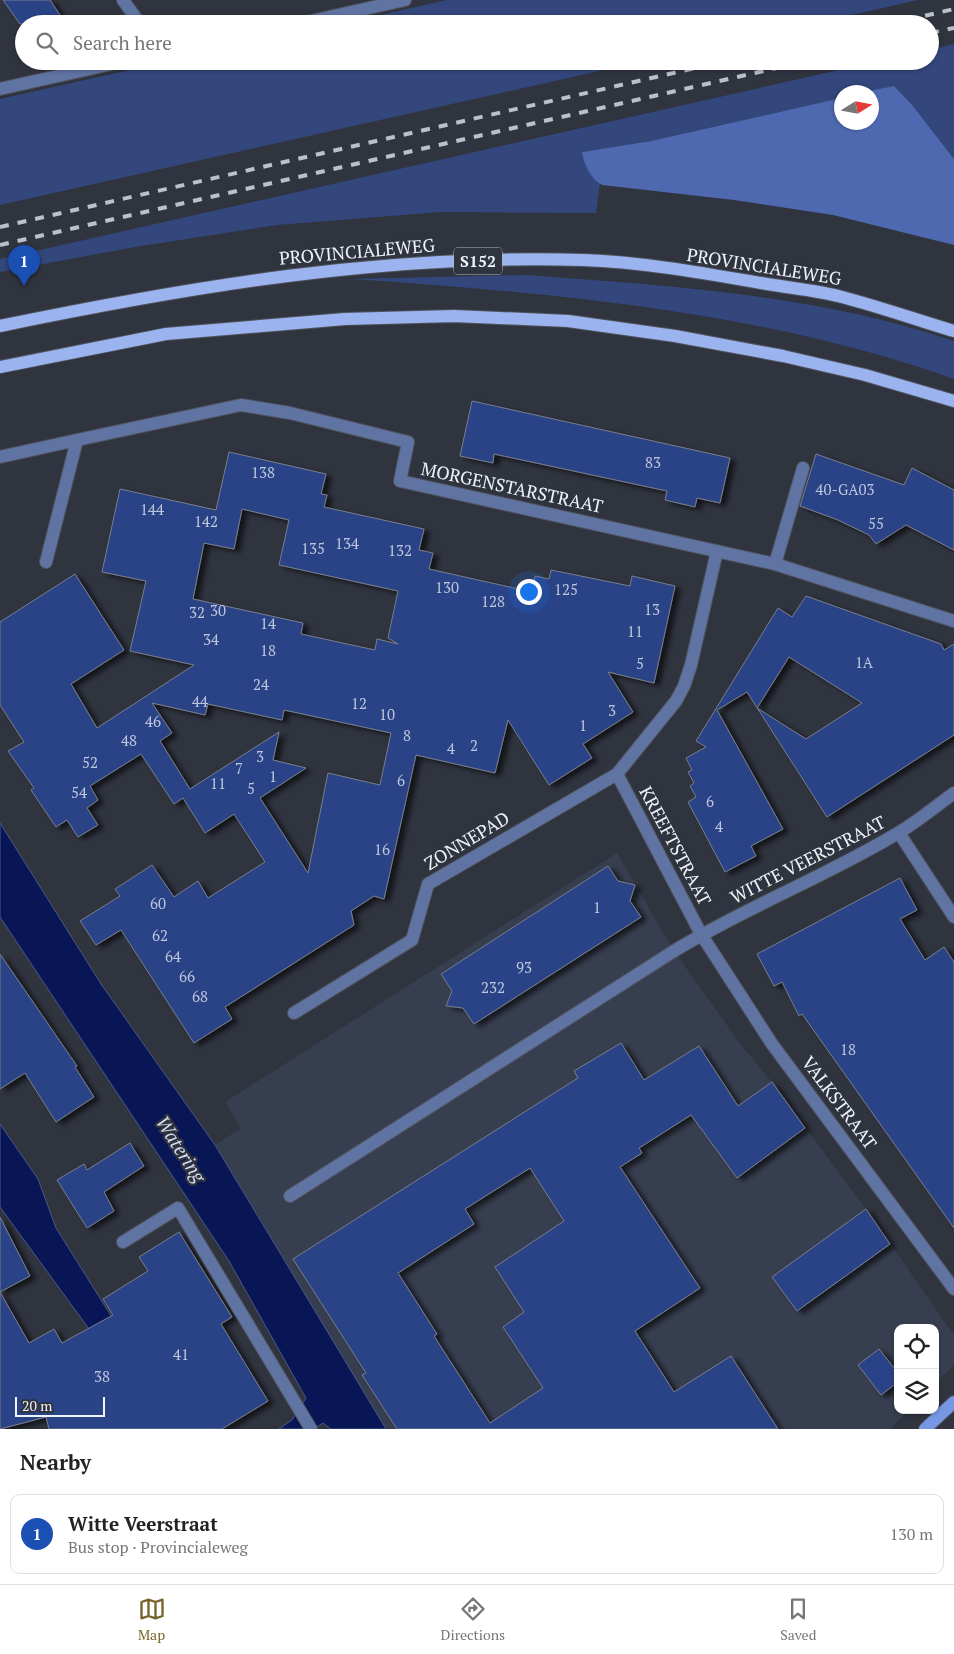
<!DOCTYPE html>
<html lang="en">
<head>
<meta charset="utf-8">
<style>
	body { margin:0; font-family:"PT Serif",serif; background:#f6f6f6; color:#222 }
	.controls { position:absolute; right:15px; bottom:15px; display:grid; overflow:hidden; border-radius:10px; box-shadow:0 1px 4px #0004 }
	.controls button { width:45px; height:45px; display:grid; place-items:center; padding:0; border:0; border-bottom:1px solid #e0e0e0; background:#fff; color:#222; font:25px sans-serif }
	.compass { position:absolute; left:834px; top:85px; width:45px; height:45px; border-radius:50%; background:#fff; box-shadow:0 1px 4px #0004; rotate:79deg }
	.scale { position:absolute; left:15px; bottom:12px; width:90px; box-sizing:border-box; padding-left:5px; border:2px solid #eff3fa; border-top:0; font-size:14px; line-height:18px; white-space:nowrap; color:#eff3fa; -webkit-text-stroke:4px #30343f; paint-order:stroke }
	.you { position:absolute; left:528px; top:591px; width:18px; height:18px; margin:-12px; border:4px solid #fff; border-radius:50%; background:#1a73e8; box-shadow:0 0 0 8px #1a73e833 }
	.badge { display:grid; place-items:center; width:32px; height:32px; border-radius:50%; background:#77622a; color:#fff; font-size:16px; font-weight:700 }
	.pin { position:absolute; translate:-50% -41px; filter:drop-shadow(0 1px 2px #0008) }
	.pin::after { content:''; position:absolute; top:26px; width:18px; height:15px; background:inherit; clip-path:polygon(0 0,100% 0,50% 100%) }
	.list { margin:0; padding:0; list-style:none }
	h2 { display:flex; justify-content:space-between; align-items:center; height:65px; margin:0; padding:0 20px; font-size:21px }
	h2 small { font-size:16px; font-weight:400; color:#767676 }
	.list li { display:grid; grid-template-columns:32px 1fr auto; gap:15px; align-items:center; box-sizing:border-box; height:80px; margin:0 10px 10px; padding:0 10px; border:1px solid #e0e0e0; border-radius:10px }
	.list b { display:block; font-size:19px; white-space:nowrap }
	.list p { margin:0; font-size:16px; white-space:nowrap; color:#767676 }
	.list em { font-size:16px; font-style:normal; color:#767676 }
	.icon { flex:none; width:28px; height:28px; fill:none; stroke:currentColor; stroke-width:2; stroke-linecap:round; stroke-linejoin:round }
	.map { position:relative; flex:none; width:954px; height:1429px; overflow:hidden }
	.search { position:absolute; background:#fff; box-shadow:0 1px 4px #0004; left:15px; right:15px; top:15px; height:55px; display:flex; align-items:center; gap:12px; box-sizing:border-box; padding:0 18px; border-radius:28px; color:#767676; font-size:19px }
	.sheet { height:155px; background:#fff }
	nav { display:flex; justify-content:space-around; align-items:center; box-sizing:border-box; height:70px; border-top:1px solid #e0e0e0; background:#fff; font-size:14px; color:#767676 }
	nav a { display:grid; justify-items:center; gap:2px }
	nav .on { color:#77622a }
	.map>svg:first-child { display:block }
</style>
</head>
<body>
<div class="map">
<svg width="954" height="1429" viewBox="0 0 954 1429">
	<defs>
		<filter id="shadow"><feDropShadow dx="5.5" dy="3" stdDeviation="2.5" flood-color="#0009"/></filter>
	</defs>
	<rect width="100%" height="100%" fill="#30343f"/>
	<path fill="#373e4f" d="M617,853L674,951L741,1045L772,1082L866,1209L954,1335V1365L935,1384V1328H898V1410H909L890,1429H386L215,1145L241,1128L225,1102Z"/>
	<path fill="#33477c" d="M447,0H918L812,24H340Z
		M954,44V159L913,106L894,86L863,92H842L841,98L651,141L582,152L592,176L600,184L596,213L441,212L277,225L135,247L0,272V259L879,61H930V50Z
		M170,61H644L0,205V99Z
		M526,275C670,286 816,294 954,341V379C762,311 554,293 352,279Z"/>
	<path fill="#4e69b0" d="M894,86L913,106L954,159V245L833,215L734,200L602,185C591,179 584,165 582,152L651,141L841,98L842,122H872V92H863Z"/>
	<path fill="#081656" stroke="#4d5887" d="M0,823L101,984L215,1145L386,1429H331L323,1423L314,1429H279L292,1420L306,1398L229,1261L0,917Z
		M0,1124L38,1179L56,1228L150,1378L138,1396L0,1207Z"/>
	<path fill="#2b4386" stroke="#787e8b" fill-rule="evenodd" filter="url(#shadow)" d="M3,0H50L66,24H20Z
		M472,401L730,458L720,503L697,498L695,507L665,500L667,491L494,454L493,463L460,456Z
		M229,452L326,474L321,494L327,495L324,507L424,529L419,550L433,553L429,569L532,592L535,576L549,579L551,570L630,586L632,576L675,586L654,683L608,672L633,712L583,744L592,758L549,785L508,720L495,773L416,755L384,899L374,896L351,911L354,925L225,1007L232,1019L194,1043L121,930L96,945L80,921L120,896L115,889L152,865L174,897L198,881L208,898L265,862L234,814L205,833L183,798L174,804L141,754L90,786L98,800L87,808L98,825L78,837L67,820L56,827L31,790L34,788L8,751L24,742L0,705V622L75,574L124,650L71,684L97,728L194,665L130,651L146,581L102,572L120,489L216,510ZM242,509L289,520L279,565L398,591L388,638L398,644L377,639L375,650L301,634L303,623L193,599L204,543L234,549ZM152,703L205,715L208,704L282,720L284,710L391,733L380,785L328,773L308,873L260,798L306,768L273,760L279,732L190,789L160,741L172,733Z
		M816,454L904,485L912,468L954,490V550L906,525L876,544L869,535L838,520L800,506Z
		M806,596L941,644L944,650L954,644V735L827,817L747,692L717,710L783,829L751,846L756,856L725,872L688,802L696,797L690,786L694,783L688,772L692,770L686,758L706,747L696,741L778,608L792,617ZM789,657L862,703L806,739L757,708Z
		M608,866L618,881L635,885L630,901L641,917L474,1024L463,1008L446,1006L452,991L441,974Z
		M900,878L917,910L900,919L925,960L944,947L954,962V1228L802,1014L799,1016L782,982L774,986L757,954Z
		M0,954L77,1066L75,1067L94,1097L56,1122L25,1073L0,1089Z
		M621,1043L644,1080L699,1046L738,1106L772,1082L805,1128L737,1178L691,1115L639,1148L642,1153L620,1167L700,1288L635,1331L674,1392L731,1356L778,1429H397L362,1375L366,1373L293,1259L578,1078L574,1071ZM530,1168L564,1221L495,1267L524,1312L503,1327L543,1388L490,1423L434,1336L437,1334L398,1273L474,1224L465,1209Z
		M130,1143L144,1166L104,1192L114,1211L87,1228L57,1180L84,1164L87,1170Z
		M866,1209L890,1244L797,1311L772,1277Z
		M0,1217L30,1276L0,1292L29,1343L54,1329L62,1343L113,1315L103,1299L148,1271L139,1257L179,1232L232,1317L221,1324L268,1401L222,1429H49L46,1417L0,1429Z
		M879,1349L898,1373V1382L881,1395L858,1365Z"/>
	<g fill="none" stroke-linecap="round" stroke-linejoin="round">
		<defs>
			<path id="lane" d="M775,564L803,468
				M290,1196L674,951
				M123,1242L178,1208L311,1429"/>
			<path id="street" d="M123,0L140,24
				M298,24L405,0
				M0,89L125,61
				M0,457L77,440
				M46,562L77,440L241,405L290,413L408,442L400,481L775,564L954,621
				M617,774L701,934L772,1044L954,1289
				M899,833L954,917
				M674,951C746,907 825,877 898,833C917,822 936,806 954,793
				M294,1013L412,940L428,884L617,774L676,701L684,686L691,665L717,551"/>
			<path id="secondary" d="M925,1429L954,1402"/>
			<path id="primary" d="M0,326C193,286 385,254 583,260C642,262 703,273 761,283C788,288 816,290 842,297C880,307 917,320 954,331
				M0,367L166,334L345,319L454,316L568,321L675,336L783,356L865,375L954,401"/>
		</defs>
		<use href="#lane" stroke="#4f535d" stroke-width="14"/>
		<use href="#street" stroke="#4f535d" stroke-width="14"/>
		<use href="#secondary" stroke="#4f535d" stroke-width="14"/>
		<use href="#primary" stroke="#4f535d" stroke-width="14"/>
		<use href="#lane" stroke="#6074a4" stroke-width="12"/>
		<use href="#street" stroke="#6074a4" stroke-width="12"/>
		<use href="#secondary" stroke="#7796e3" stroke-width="12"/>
		<use href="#primary" stroke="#9bb4ef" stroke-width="12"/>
		<path stroke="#bcc0c8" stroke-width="4" stroke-dasharray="9 9" stroke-linecap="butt" d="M890,24L954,9
			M930,33L954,28
			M0,227L726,61
			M0,245L807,61"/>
	</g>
	<g text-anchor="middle" stroke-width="4.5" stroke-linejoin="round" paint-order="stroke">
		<g font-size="15" fill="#bec7dd">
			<text x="653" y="468">83</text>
			<text x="263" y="478">138</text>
			<text x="845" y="495">40-GA03</text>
			<text x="152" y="515">144</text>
			<text x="206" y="527">142</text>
			<text x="876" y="529">55</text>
			<text x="347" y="549">134</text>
			<text x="313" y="554">135</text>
			<text x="400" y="556">132</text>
			<text x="447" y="593">130</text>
			<text x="566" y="595">125</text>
			<text x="493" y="607">128</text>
			<text x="652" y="615">13</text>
			<text x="218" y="616">30</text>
			<text x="197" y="618">32</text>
			<text x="268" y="629">14</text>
			<text x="635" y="637">11</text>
			<text x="211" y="645">34</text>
			<text x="268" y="656">18</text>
			<text x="864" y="668">1A</text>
			<text x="640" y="669">5</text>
			<text x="261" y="690">24</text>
			<text x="200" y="707">44</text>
			<text x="359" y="709">12</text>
			<text x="612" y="716">3</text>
			<text x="387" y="720">10</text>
			<text x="153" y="727">46</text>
			<text x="583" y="731">1</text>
			<text x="407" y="741">8</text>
			<text x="129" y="746">48</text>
			<text x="474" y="751">2</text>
			<text x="451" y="754">4</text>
			<text x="260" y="762">3</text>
			<text x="90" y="768">52</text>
			<text x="239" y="774">7</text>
			<text x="273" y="782">1</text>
			<text x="401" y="786">6</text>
			<text x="218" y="789">11</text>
			<text x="251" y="794">5</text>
			<text x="79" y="798">54</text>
			<text x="710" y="807">6</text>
			<text x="719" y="832">4</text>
			<text x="382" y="855">16</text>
			<text x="158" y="909">60</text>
			<text x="597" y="913">1</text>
			<text x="160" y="941">62</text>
			<text x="173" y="962">64</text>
			<text x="524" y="973">93</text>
			<text x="187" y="982">66</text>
			<text x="493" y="993">232</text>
			<text x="200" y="1002">68</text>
			<text x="848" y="1055">18</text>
			<text x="181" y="1360">41</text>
			<text x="102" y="1382">38</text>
		</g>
		<rect fill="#30343f" stroke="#b6bac2" stroke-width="1" x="454" y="247.5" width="48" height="27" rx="4"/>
		<g font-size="16" font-weight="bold" fill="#eff3fa">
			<text x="478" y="267">S152</text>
		</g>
		<g font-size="18" fill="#eff3fa" stroke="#30343f">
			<text transform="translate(357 252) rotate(-5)" y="6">PROVINCIALEWEG</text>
			<text transform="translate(764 267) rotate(9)" y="6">PROVINCIALEWEG</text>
			<text transform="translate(512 488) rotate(12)" y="6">MORGENSTARSTRAAT</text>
			<text transform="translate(467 841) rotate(-31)" y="6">ZONNEPAD</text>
			<text transform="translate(675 846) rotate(62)" y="6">KREEFTSTRAAT</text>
			<text transform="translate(808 860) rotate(-27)" y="6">WITTE VEERSTRAAT</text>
			<text transform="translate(839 1103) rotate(53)" y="6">VALKSTRAAT</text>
		</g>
		<g font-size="19" font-style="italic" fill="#d3dcf0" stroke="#30343f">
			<text transform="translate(181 1149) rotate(57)" y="7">Watering</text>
		</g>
	</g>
</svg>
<div class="controls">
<button><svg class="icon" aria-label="locate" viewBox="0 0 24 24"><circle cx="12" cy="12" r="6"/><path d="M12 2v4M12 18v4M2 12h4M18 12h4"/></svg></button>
<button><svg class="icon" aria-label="layers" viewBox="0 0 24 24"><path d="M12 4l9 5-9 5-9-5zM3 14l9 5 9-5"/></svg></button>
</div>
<svg class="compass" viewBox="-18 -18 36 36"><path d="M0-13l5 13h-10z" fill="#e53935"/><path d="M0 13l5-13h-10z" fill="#767676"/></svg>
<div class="scale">20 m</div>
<div class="you"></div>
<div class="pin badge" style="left:24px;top:286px;background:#1a4fb4">1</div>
<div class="search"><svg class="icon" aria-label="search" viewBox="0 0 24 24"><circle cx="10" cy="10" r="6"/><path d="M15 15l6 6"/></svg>Search here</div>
</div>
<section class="sheet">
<h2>Nearby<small></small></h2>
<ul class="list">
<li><span class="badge" style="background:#1a4fb4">1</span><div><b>Witte Veerstraat</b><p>Bus stop · Provincialeweg</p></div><em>130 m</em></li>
</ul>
</section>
<nav>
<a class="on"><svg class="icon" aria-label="map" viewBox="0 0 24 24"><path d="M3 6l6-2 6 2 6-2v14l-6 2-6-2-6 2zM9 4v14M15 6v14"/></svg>Map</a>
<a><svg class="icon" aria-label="directions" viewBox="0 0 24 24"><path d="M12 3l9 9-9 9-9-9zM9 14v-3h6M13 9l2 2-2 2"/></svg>Directions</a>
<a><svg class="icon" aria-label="saved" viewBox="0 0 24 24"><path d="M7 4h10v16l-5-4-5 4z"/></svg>Saved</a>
</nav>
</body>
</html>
